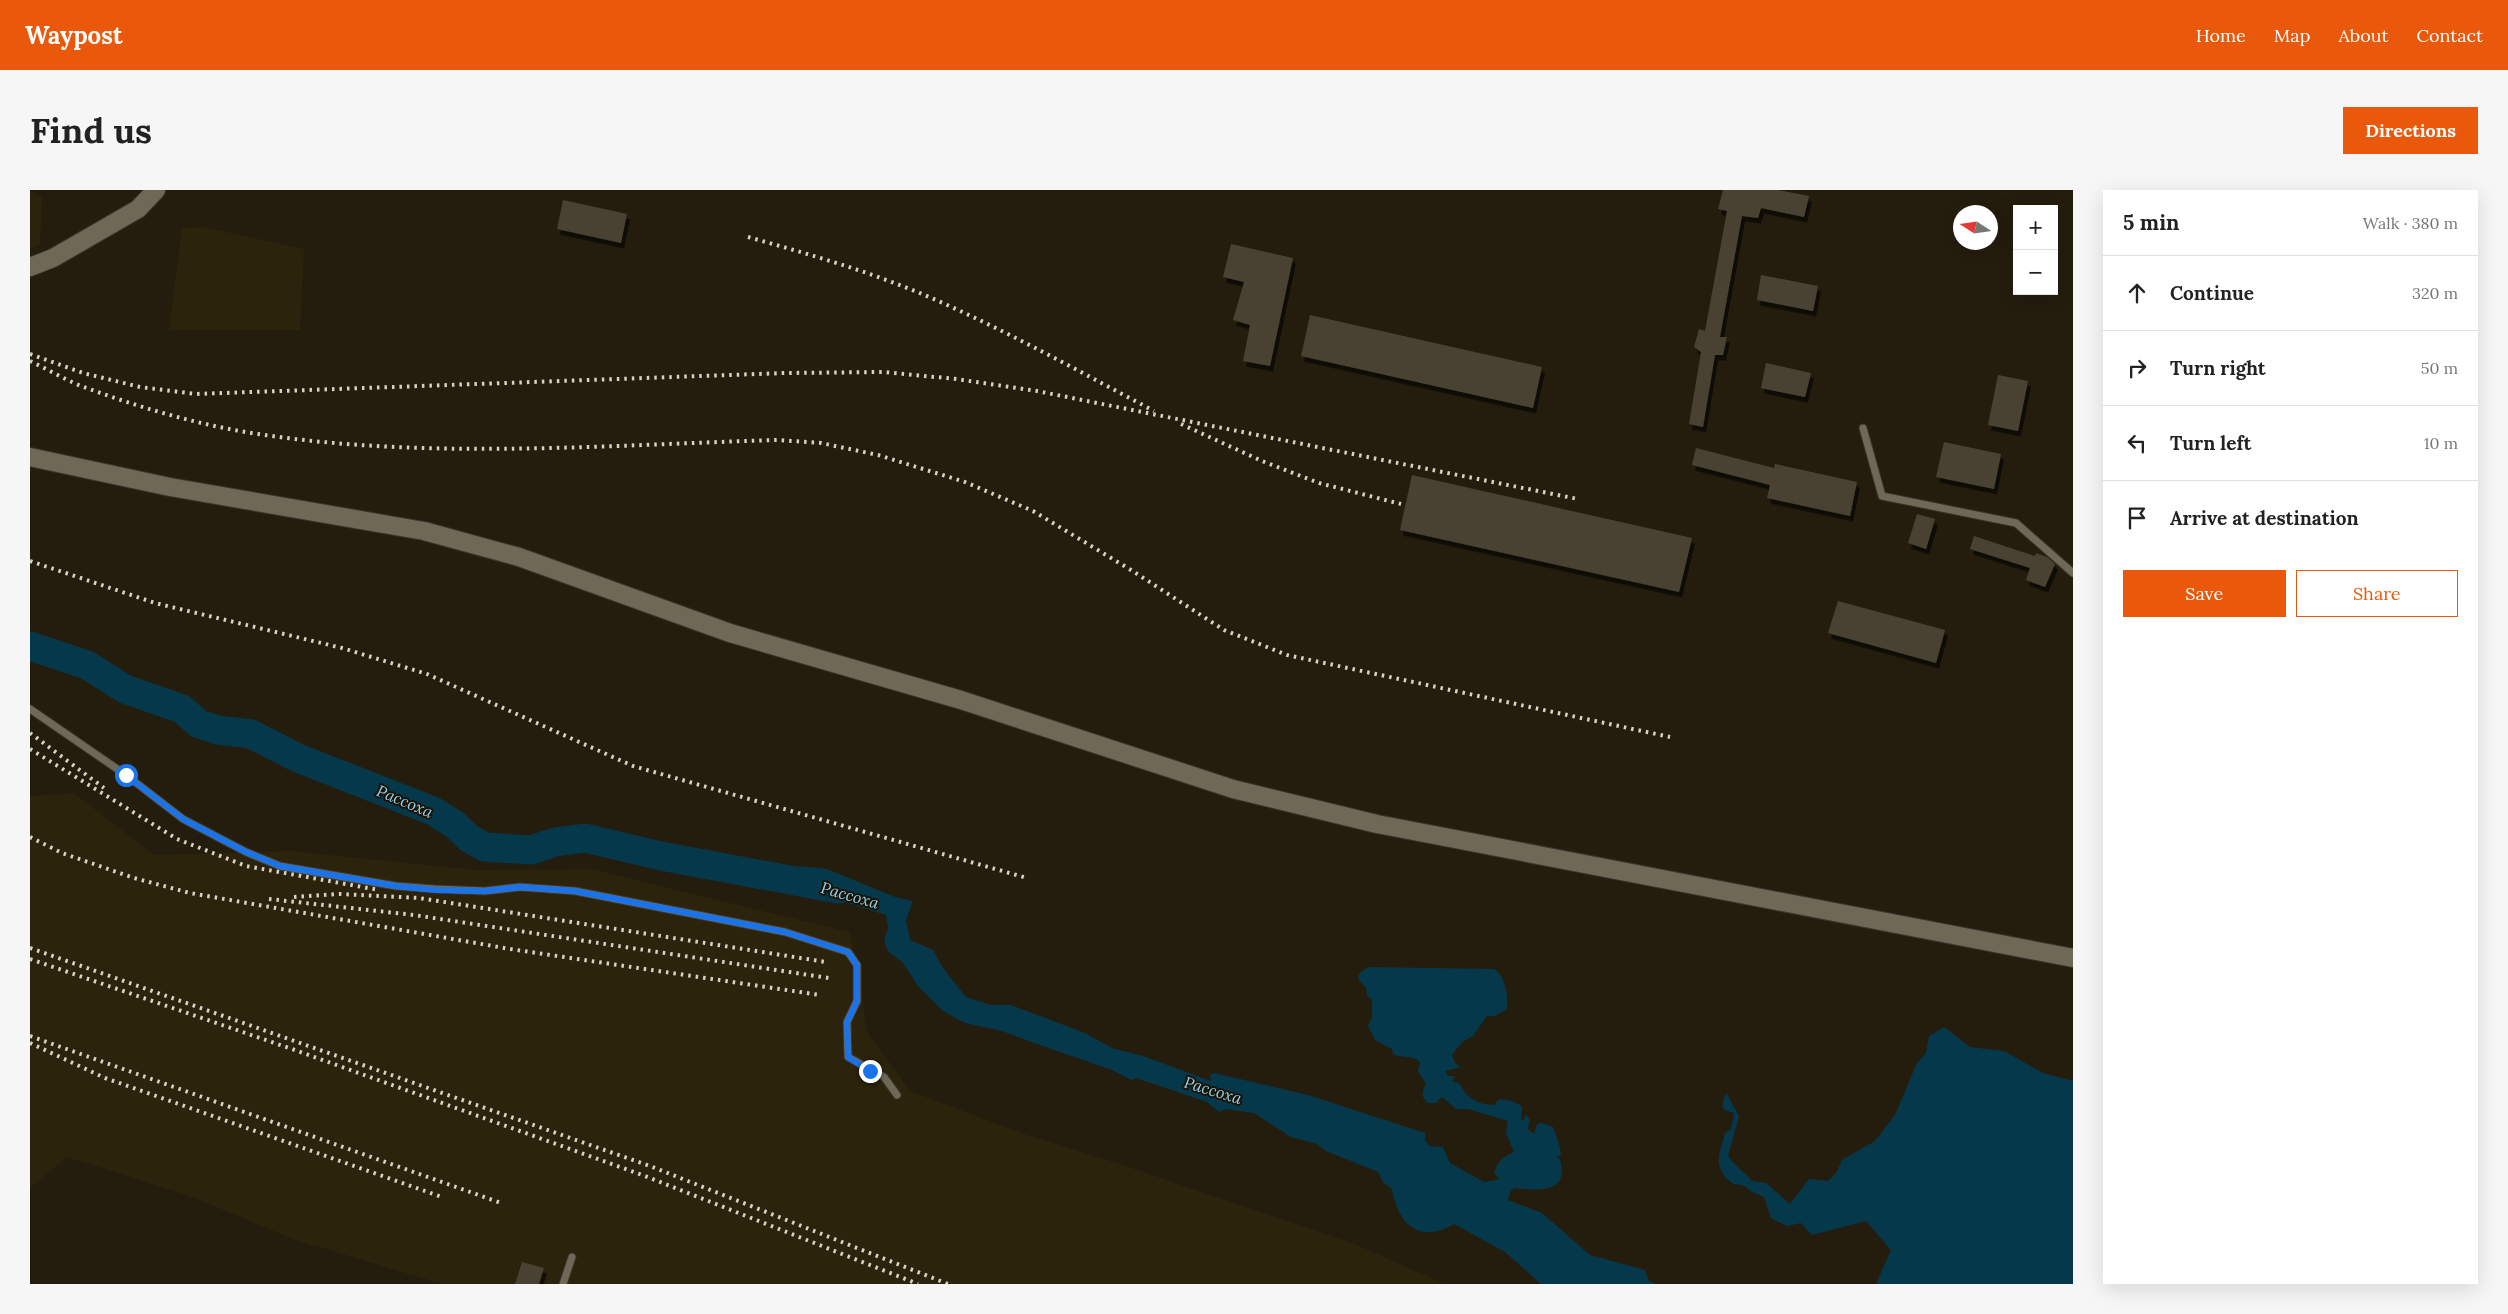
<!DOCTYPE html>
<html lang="en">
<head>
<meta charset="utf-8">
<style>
	body { margin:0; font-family:Lora,serif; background:#f6f6f6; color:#222 }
	.controls { position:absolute; right:15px; top:15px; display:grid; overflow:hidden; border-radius:0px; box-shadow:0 5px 20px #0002 }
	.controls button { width:45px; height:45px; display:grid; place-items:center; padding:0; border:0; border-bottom:1px solid #e0e0e0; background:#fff; color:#222; font:25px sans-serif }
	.compass { position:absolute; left:1923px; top:15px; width:45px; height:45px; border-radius:50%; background:#fff; box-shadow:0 5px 20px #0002; rotate:282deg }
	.stop { position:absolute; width:15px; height:15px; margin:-11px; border:4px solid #1a73e8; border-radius:50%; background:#fff }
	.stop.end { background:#1a73e8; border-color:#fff; box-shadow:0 1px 5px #0008 }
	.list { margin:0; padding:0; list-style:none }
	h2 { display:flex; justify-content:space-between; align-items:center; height:65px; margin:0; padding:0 20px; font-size:21px }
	h2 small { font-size:16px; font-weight:400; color:#767676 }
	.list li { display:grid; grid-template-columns:32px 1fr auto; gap:15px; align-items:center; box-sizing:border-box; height:75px; padding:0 20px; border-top:1px solid #e0e0e0 }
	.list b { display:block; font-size:19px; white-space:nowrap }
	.list em { font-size:16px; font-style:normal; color:#767676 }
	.actions { display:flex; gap:10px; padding:15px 20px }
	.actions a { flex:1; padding:11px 0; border:1px solid #ea580c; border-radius:0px; text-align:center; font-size:18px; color:#ea580c }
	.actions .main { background:#ea580c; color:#fff }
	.icon { flex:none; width:28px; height:28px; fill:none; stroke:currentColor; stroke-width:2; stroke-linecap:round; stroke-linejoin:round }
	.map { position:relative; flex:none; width:2043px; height:1094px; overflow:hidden; border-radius:0px }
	header { display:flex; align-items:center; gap:30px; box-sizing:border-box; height:70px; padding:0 25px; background:#ea580c; color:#fff }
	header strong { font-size:24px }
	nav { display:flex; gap:28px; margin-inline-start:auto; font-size:18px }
	.intro { display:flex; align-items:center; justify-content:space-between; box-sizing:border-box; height:120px; padding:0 30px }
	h1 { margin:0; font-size:35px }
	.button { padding:12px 22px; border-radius:0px; background:#ea580c; color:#fff; font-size:18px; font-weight:700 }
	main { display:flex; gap:30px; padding:0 30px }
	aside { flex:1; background:#fff; border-radius:0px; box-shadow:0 5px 20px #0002 }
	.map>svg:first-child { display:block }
</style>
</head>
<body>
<header>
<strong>Waypost</strong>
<nav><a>Home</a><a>Map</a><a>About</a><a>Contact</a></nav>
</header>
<div class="intro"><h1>Find us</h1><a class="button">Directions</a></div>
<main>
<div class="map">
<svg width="2043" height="1094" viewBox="0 0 2043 1094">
	<defs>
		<filter id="shadow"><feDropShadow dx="3" dy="5.5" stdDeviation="0" flood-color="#0009"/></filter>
	</defs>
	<rect width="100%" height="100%" fill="#241d0e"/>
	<path fill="#2c230c" d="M0,0L12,8L10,54L0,58Z
		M174,37L274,59L270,140H139L152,38Z
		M44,603L124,665L261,661L446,680L562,679L819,742L831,792L836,840L880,901L991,943L1090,974L1327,1055L1415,1094H412L263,1049L160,1006L37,967L0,998V606Z"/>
	<path fill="#06384c" d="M769,676L797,679L865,707L883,711L876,730L880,750L903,760L913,778L936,807L961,815H981L1055,843L1082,858L1113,866L1181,891L1180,885L1184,883L1278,905L1395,943V951L1400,956L1413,957L1420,973L1454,992L1470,989L1464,983C1468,970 1473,967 1484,962L1476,943L1478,931L1438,919H1426L1412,907L1406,913H1398C1390,906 1392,902 1396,893L1388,882L1390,872C1382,864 1372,869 1363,864L1362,859L1345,850L1338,836L1342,828V809L1337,806L1336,797L1330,792L1328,786L1332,781L1339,777L1464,779C1475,785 1479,807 1477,819L1465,826H1457L1443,846L1432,852L1422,865L1425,873L1431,877L1415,881L1418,886H1425L1422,891L1430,894C1436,908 1449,915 1464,915L1469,909L1482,911L1492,916L1491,929L1494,930L1495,924L1500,930L1498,939L1504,944L1507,934L1512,933L1523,937C1526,944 1530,955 1531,964L1527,968L1530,969C1540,1005 1507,1000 1484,998L1480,1002L1478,1010L1512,1023L1560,1065L1615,1080L1619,1091L1626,1094H1511L1475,1062L1424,1034C1390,1054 1368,1035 1362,999L1353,992L1348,982L1296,961L1287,954L1261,947L1224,923L1195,919L1189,922L1177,912L1106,888L1101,890L1082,880L1010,855L972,841L935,833L913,821L888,796L873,773L858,761L854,751L858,738L856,725L814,712L770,705Z
		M1914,837L1940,857L1974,861L2013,883L2043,891V1094H1846L1861,1060L1836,1031L1782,1045L1771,1033L1757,1036L1741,1028L1734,1007L1722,1002L1713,995L1703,994L1694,986L1689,975V965L1695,943L1701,939L1704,923L1695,920L1692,916L1694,907L1697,904L1709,926L1698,966C1705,976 1715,982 1722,991L1736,993L1760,1014L1779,989L1798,991L1806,983L1812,970L1845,951L1865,925L1887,873L1896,863L1899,846Z"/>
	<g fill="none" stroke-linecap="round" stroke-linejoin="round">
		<path stroke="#06384c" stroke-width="29" d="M0,456L57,475L95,499L152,519L169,534L188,540L221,544L268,568L403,621L424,634L440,649L455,657L501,660L525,652L555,648L631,666L808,699"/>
	</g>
	<path fill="#494231" filter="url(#shadow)" d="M1693,0H1748L1779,6L1774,27L1731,18L1728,28L1712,26L1690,147H1697L1693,165H1685L1673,237L1659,234L1671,162L1664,157L1669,139L1675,141L1697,21L1688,19Z
		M533,10L597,24L591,53L527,39Z
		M1201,54L1263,68L1240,176L1213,171L1220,135L1203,130L1214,92L1193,87Z
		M1731,85L1788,96L1783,121L1727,110Z
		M1280,125L1512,177L1503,218L1271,166Z
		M1736,173L1781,183L1775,207L1731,198Z
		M1968,185L1998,191L1988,241L1958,235Z
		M1914,252L1971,264L1964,299L1906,287Z
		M1666,258L1744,278L1745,274L1827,292L1820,326L1737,308L1740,295L1662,275Z
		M1382,285L1662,348L1649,402L1370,340Z
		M1887,324L1905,329L1896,359L1878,353Z
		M1944,346L2005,366L2006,363L2017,367L2025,374L2015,397L1996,390L2000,378L1940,359Z
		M1808,411L1915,440L1906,473L1798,443Z
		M492,1072L514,1078L509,1094H485Z"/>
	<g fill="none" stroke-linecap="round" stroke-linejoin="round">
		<defs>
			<path id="service" d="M1833,238L1852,306L1986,333L2043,383
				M0,519L96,585L153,629L216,662L250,676L366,696L405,699L455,701L490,697L545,701L755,742L818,762L827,775V811L817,832L818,867L854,887L867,905
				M533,1094L542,1067"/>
			<path id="tertiary" d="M0,77L23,68L108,19L126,0
				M0,267L140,297L394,341L489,367L700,443L931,510L1203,599L1347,634L2043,768"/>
		</defs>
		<use href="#service" stroke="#3b352d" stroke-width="9"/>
		<use href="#tertiary" stroke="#3b352d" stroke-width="20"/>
		<use href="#service" stroke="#706857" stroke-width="7"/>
		<use href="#tertiary" stroke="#706857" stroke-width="18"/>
		<path stroke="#d8d2c8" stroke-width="4" stroke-dasharray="2.5 5" stroke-linecap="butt" d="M718,47C782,65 845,83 906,110C981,143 1052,183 1124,221
			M0,164L53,183L110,197L166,204L755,183L853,182L926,189L1007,201L1548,309
			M0,171C17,179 34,189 51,196C108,217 168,235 228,244C399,270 575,255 747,250L791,253L848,265L935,292L1003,321L1101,380L1194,440L1257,465L1640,547
			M1151,234L1232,271L1289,293L1371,314
			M0,371L125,413L312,458L397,484L603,576L997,688
			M0,543L74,598
			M0,559L147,649L216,676L349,700
			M0,647L32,663L104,688L160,703L480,759L790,805
			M264,707L309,704L389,708L796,772
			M239,709L384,725L799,788
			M0,758L620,976L918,1094
			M0,769L262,859L615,986L888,1094
			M0,846L471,1013
			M0,853L75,888L412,1007"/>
	</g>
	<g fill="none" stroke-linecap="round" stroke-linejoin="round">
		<path stroke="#1a73e8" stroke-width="6" d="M96,585L153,629L216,662L250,676L366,696L405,700L455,701L490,697L545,701L755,742L818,762L827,775V811L817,832L818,867L840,881"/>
	</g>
	<g text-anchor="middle" stroke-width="4" stroke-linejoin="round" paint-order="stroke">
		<g font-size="16" font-style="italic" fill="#94d4f3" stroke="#1b1406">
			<text transform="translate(375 611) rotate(23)" y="6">Рассоха</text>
			<text transform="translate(820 705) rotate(16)" y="6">Рассоха</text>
			<text transform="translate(1183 900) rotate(17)" y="6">Рассоха</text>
		</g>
	</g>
</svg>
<div class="controls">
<button>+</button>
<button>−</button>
</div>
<svg class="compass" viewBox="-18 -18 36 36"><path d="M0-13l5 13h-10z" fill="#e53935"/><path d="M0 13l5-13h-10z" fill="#767676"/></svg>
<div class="stop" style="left:96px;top:585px"></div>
<div class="stop end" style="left:840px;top:881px"></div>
</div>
<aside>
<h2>5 min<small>Walk · 380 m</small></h2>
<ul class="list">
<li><svg class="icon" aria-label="ahead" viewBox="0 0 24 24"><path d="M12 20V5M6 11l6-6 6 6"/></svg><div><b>Continue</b></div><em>320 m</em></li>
<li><svg class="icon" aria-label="right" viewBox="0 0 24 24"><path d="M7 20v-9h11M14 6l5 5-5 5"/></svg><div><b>Turn right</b></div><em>50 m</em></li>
<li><svg class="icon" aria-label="left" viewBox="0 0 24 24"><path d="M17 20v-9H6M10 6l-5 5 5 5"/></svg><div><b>Turn left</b></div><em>10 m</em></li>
<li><svg class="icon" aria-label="arrive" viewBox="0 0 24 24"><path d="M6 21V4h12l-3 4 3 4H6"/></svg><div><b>Arrive at destination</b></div></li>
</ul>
<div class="actions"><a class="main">Save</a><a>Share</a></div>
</aside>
</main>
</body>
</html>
